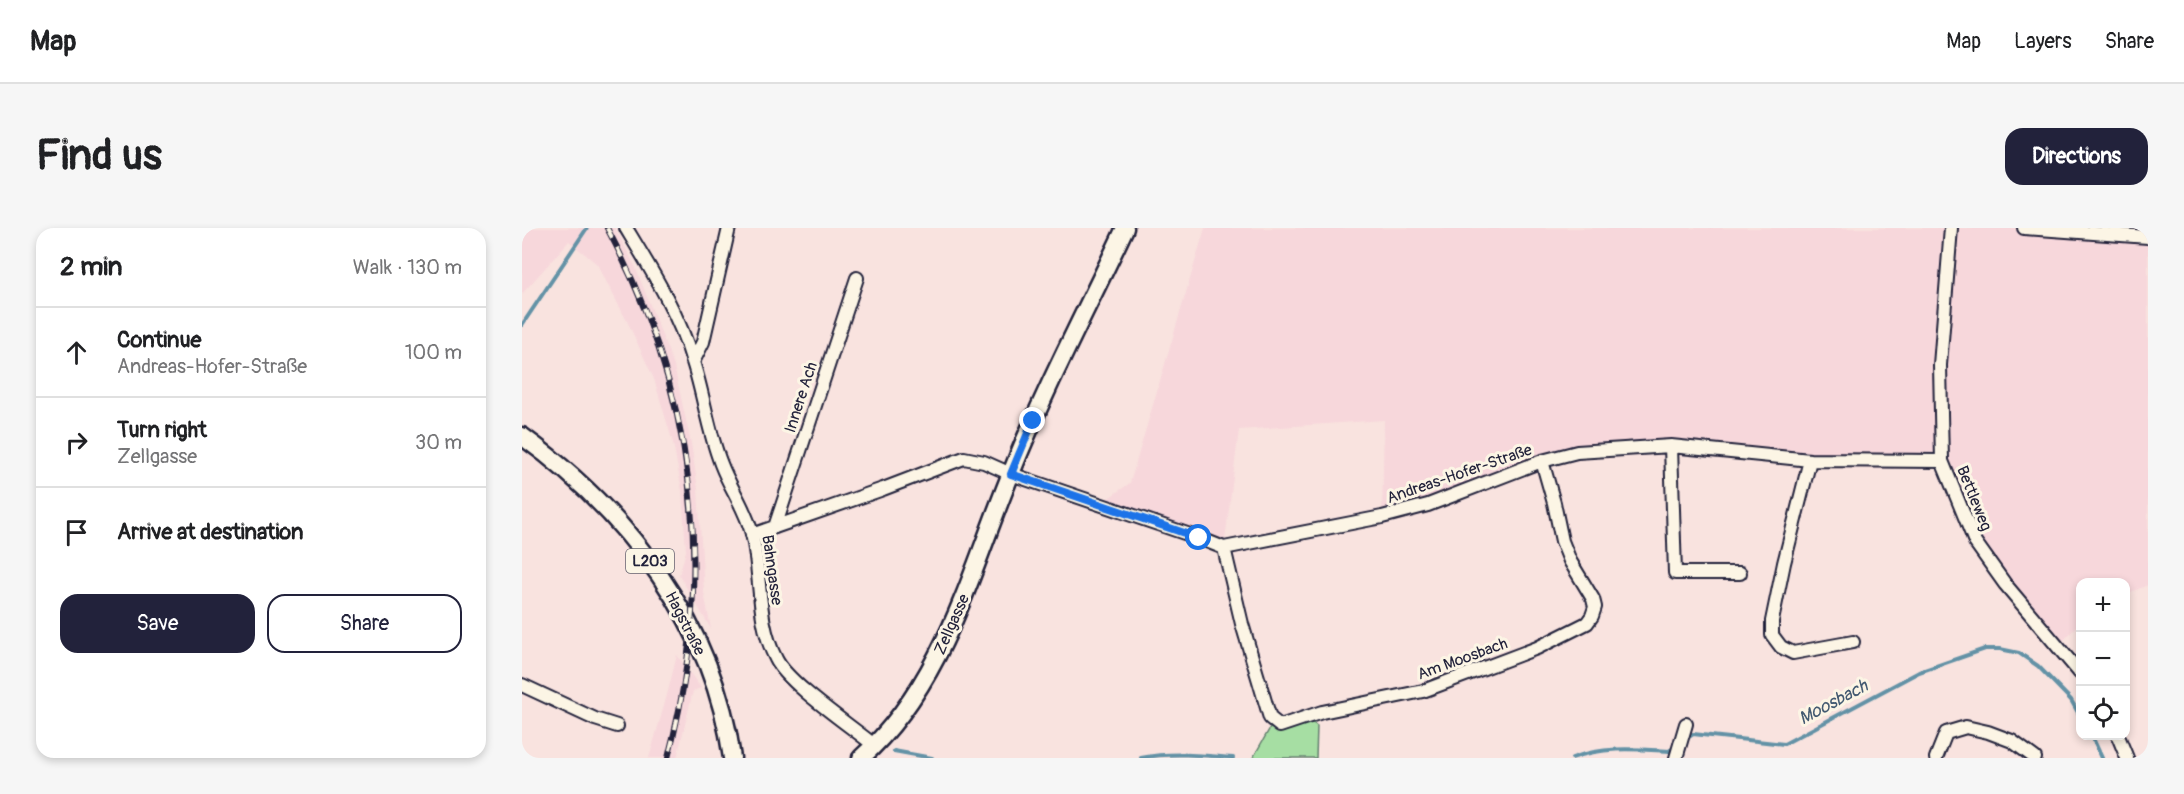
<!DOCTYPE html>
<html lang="en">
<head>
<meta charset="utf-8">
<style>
	body { margin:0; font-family:Pangolin,sans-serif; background:#f6f6f6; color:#202124 }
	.controls { position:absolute; right:18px; bottom:18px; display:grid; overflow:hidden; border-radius:12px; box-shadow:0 3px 9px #0003 }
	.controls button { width:54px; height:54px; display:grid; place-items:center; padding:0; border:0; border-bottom:2px solid #e0e0e0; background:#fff; color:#202124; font:30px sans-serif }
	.stop { position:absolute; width:18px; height:18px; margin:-14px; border:4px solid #1a73e8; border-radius:50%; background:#fff }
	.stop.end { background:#1a73e8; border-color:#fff; box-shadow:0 2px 6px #0008 }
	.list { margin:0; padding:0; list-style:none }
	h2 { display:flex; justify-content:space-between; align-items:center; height:78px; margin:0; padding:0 24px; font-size:26px }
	h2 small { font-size:20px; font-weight:400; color:#757577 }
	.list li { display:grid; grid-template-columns:39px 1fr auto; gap:18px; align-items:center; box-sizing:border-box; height:90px; padding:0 24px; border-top:2px solid #e0e0e0 }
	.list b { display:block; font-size:22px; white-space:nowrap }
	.list p { margin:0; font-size:20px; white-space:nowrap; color:#757577 }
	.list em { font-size:20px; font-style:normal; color:#757577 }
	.actions { display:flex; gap:12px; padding:18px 24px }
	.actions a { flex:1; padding:14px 0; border:2px solid #22223b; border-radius:18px; text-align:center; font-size:21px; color:#22223b }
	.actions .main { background:#22223b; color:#fff }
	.icon { flex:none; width:33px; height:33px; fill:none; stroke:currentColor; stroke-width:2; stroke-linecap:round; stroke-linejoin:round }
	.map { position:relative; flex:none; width:1626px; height:530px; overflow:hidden; border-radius:18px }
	header { display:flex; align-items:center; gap:36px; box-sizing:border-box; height:84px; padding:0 30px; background:#fff; border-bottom:2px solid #e0e0e0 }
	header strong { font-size:28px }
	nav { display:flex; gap:33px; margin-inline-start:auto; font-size:21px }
	.intro { display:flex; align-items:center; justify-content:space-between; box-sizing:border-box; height:144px; padding:0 36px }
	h1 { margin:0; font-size:42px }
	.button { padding:15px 27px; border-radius:18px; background:#22223b; color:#fff; font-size:21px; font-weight:700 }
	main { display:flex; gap:36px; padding:0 36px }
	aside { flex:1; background:#fff; border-radius:18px; box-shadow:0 3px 9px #0003 }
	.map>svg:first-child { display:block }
</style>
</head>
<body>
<header>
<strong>Map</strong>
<nav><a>Map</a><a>Layers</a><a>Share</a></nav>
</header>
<div class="intro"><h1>Find us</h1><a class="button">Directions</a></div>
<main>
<aside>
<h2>2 min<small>Walk · 130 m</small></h2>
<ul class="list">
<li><svg class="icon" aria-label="ahead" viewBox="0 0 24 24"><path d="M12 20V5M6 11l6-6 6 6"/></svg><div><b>Continue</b><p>Andreas-Hofer-Straße</p></div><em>100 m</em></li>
<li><svg class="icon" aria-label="right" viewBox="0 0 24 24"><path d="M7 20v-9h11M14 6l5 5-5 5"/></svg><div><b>Turn right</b><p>Zellgasse</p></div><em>30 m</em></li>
<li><svg class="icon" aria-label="arrive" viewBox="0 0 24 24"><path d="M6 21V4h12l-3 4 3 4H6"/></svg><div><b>Arrive at destination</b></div></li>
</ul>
<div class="actions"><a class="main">Save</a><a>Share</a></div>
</aside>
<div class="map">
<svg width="1626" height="530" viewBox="0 0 1626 530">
	<rect width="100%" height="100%" fill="#f9e3df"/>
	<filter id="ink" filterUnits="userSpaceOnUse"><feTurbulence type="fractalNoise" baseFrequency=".0167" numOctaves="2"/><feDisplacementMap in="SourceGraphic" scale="12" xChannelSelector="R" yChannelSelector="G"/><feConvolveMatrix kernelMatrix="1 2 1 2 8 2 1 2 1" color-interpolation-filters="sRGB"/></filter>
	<g filter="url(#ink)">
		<path fill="#f7d7db" d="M0,0H93L113,38L152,138L169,215L176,261L182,364L189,401L157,347L164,323L160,263L151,215L132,151L106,95L75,36L47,13L0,66Z
			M683,0H1626V357L1604,366V355H1558V395L1536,418L1453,314L1420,233L1355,234L1149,218L1055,224L860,289L862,192L717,202L702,320L578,276L608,255Z
			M155,427L179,460L171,463L155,530H127L145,467Z"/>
		<path fill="#a6dea3" stroke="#64806f" stroke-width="1.5" d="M752,493L762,503L781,496L791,495L795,498L794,530H731Z"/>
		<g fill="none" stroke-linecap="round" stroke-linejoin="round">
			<path stroke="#6392a6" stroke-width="4" d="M0,97L65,0
				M1570,508L1580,530
				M1164,511L1171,506L1262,516L1397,444L1463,421H1478L1497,425L1516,438L1549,472L1558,488
				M372,523L410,530
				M619,530C649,524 680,527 711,530
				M1050,530C1082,518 1113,521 1147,523L1153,519"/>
			<defs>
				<path id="minor" d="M104,0C130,43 157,86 171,134C182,168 186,203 199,236C208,260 224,281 230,306C240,347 234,393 254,431C266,456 329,498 353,518
					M1429,0L1418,137L1420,233L1453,314L1483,356L1558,445
					M1502,0L1626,9
					M171,134L181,114L207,0
					M1149,218L1153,345H1218
					M1288,232L1262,335L1250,393V407L1259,419L1271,425L1331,414
					M253,299L335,50
					M230,307L361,261L442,230L462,234L489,246L677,310L702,320L860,289L906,277L1020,233L1055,224L1149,218L1288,232L1420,233
					M702,320L720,396L748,490L758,498L800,484L901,463L1015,420L1065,395L1070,388L1073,379L1071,371L1048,333L1040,313L1032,275L1020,233
					M0,457L73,491L95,498
					M1596,508L1605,530
					M1154,530L1164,496
					M1414,530L1424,505L1444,499L1466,504L1490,513L1513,530"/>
				<path id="major" d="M0,208C106,285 192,397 210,530
					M339,530C422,456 449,342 490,243C523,160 565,81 603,0"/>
			</defs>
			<use href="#minor" stroke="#22223b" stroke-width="16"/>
			<use href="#major" stroke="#22223b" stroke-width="21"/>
			<use href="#minor" stroke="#fcf5e5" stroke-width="12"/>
			<use href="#major" stroke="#fcf5e5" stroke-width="16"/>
			<defs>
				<path id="rail" d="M85,0C175,169 194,345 146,530"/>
			</defs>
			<use href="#rail" stroke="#22223b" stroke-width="6"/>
			<use href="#rail" stroke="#fcf5e5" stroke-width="4" stroke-dasharray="11" stroke-linecap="butt"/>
		</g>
	</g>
	<g fill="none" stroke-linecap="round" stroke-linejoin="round" filter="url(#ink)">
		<path stroke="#1a73e8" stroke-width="8" d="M511,193L489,246L677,310"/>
	</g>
	<g text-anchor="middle" stroke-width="6" stroke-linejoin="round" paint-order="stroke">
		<rect fill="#fcf5e5" stroke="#63616e" stroke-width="1.5" x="104" y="321" width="48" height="24" rx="4.5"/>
		<g font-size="15" font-weight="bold" fill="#22223b">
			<text x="128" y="338">L203</text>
		</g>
		<g font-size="16" fill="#22223b" stroke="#fcf5e5">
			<text transform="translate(278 169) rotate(-72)" y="6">Innere Ach</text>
			<text transform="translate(937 245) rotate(-19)" y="6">Andreas-Hofer-Straße</text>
			<text transform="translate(1453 270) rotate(68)" y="6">Bettleweg</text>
			<text transform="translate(251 342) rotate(82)" y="6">Bahngasse</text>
			<text transform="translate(164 395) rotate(63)" y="6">Hagstraße</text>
			<text transform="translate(429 396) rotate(-66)" y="6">Zellgasse</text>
			<text transform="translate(940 430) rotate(-20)" y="6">Am Moosbach</text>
		</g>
		<g font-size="18" font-style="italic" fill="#435a71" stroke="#fcf5e5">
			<text transform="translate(1311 474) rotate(-28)" y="6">Moosbach</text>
		</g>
	</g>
</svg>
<div class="controls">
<button>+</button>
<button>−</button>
<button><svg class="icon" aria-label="locate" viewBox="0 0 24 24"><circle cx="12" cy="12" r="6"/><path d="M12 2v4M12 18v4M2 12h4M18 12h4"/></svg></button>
</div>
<div class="stop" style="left:677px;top:310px"></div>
<div class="stop end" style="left:511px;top:193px"></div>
</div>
</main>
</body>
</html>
